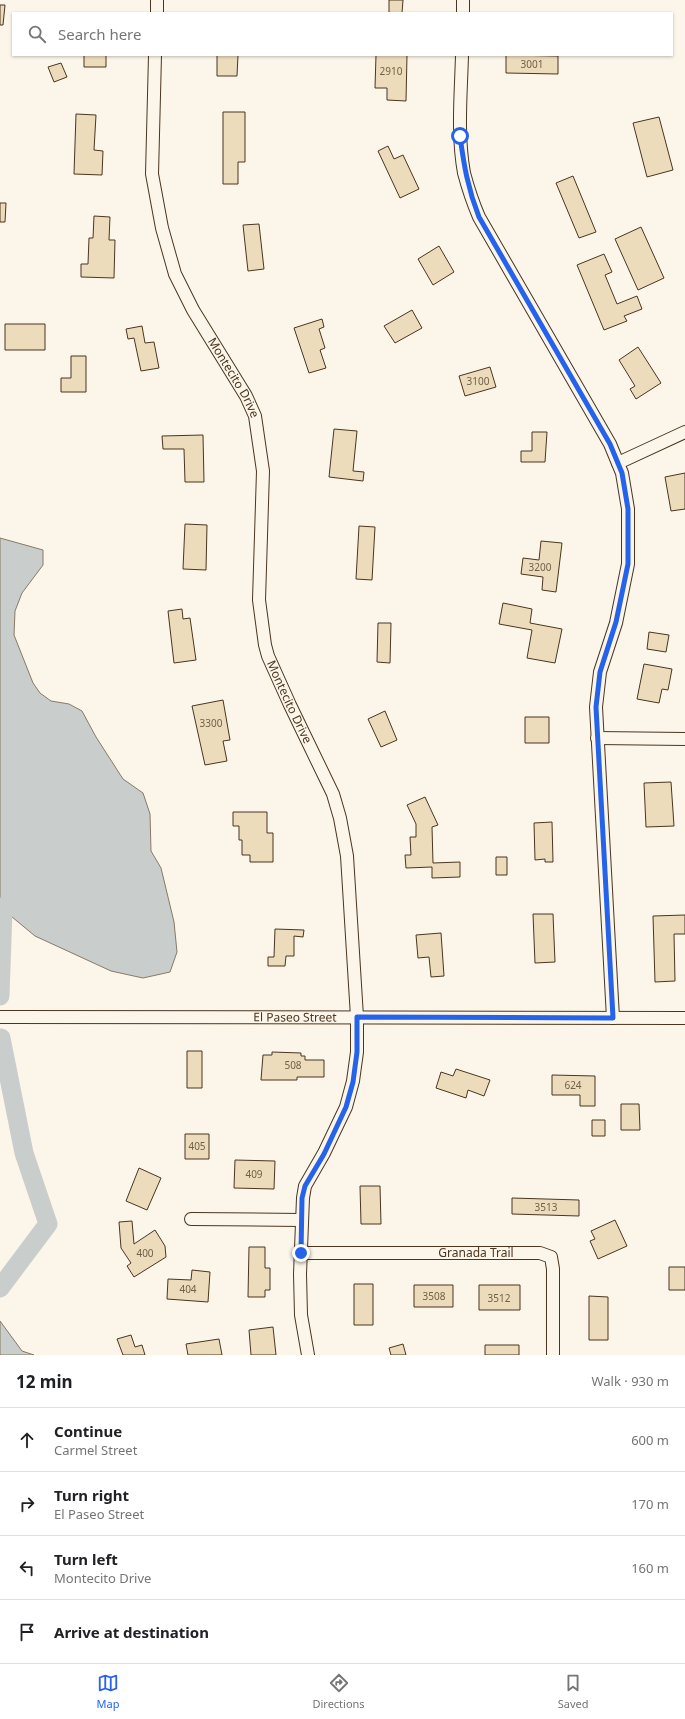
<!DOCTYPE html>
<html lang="en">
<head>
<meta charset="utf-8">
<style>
	body { margin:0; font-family:"Noto Sans",sans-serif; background:#f2f2f2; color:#202124 }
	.stop { position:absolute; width:12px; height:12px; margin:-9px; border:3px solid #2563eb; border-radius:50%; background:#fff }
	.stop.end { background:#2563eb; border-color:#fff; box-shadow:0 1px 4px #0008 }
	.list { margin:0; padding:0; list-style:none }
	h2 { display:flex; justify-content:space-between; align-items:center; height:52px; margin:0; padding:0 16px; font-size:17px }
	h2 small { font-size:13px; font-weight:400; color:#757577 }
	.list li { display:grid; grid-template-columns:26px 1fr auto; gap:12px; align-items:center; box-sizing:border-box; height:64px; padding:0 16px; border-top:1px solid #e0e0e0 }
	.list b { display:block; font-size:15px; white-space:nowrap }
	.list p { margin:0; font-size:13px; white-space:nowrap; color:#757577 }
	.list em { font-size:13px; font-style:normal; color:#757577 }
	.icon { flex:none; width:22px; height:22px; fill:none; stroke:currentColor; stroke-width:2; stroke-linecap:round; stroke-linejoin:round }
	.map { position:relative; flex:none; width:685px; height:1355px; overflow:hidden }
	.search { position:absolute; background:#fff; box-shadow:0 1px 3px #0004; left:12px; right:12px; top:12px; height:44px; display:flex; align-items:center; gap:10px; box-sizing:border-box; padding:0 14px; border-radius:0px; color:#757577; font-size:15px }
	.sheet { height:308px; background:#fff }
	nav { display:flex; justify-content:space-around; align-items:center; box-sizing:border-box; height:56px; border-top:1px solid #e0e0e0; background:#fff; font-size:11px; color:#757577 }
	nav a { display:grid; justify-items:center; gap:2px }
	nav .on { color:#2563eb }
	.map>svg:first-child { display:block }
</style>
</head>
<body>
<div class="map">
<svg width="685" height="1355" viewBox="0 0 685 1355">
	<rect width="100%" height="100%" fill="#fbf6e9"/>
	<path fill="#c9cecd" stroke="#887966" d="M0,538L43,550V565L22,593L15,611L14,635L33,683L40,693L51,701L69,704L82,711L96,737L123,779L143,793L150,814L151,851L161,868L174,922L177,952L170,972L143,978L111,971L35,936L0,907Z
		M0,1321L22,1351L34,1355H0Z"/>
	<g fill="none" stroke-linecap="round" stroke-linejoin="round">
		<path stroke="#c9cecd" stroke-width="19" d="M0,996L3,910L18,890
			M0,1288L48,1224L24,1153L1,1038"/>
	</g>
	<path fill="#ecdcbc" stroke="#4a3520" d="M389,0H403L402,13H389Z
		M0,5H5L3,25H0Z
		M84,55H106V67H84Z
		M217,55H238L237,76H217Z
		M376,55H407L406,101L387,100V88H375Z
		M506,55L558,56V74L506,73Z
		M61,63L67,77L54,82L48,67Z
		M223,112H245V162H238V184H223Z
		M76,114L96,115L94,150L103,151L102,175L74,174Z
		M659,117L673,170L647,177L633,123Z
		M388,146L394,159L403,155L419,189L400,198L378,151Z
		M573,176L596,232L579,238L556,183Z
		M0,203H6L5,222H0Z
		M94,216L110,217L109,240H115L114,278L81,277V264H88L89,238H93Z
		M259,224L264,269L248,271L243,225Z
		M641,227L664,278L638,290L615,239Z
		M439,246L454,272L433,285L418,259Z
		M604,254L612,272L605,275L617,304L637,296L642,309L624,316L627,321L604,330L577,265Z
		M412,310L422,328L395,343L384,326Z
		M322,319L324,327L319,329L325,348L320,350L326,368L309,373L294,328Z
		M5,324H45V350H5Z
		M142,326L145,343L154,342L159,368L141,371L134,338L128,339L126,329Z
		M638,347L661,383L636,399L630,389L635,386L619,360Z
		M71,356H86V392H61V378H71Z
		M490,367L496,387L465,396L459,376Z
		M334,429L357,431L353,471L364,472L363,481L329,477Z
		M532,432H547L545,462H521V451H532Z
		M203,435L204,482H185L184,449H163L162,436Z
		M685,473V509L671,511L665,477Z
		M185,524L207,525L206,570L183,569Z
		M359,526L375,527L372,580L356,579Z
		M541,541L562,543L556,592L542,590L543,577L521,574L523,558L539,560Z
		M503,603L532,609L530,623L562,629L555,663L527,658L532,630L499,624Z
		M182,609L183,619L190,618L196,660L174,663L168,611Z
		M378,623H391L390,663L377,662Z
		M649,632L669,635L666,652L647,649Z
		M644,664L672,669L668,690L662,689L659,703L637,699Z
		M223,700L230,740L223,741L227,761L205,765L192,706Z
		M385,711L397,740L381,747L368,719Z
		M525,717H549V743H525Z
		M671,782L674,826L646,827L644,783Z
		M425,797L438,825L432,827L433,863L460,862V877L432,878V867L406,868L405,855H411L410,837H416V824L407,805Z
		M233,812H267V833H273V862H250V855H242V840H239V826H233Z
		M552,822L553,862H545V859L535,860L534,823Z
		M496,857H507V875H496Z
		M533,914H553L555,962L535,963Z
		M685,915V934H674L675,981L655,982L653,916Z
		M275,929L304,930L303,937L294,936V956H286L285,966H268V957H274Z
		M441,933L444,976L431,977L429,957L418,958L416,935Z
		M187,1051H202V1088H187Z
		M272,1052L301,1053V1056H305V1060H324V1077H297V1080H261L263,1055H272Z
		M456,1069L490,1080L484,1096L468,1090L466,1098L436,1088L441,1072L453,1076Z
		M552,1075L595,1076V1106H580V1095H552Z
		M621,1104H639L640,1130H621Z
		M592,1120H605V1136H592Z
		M185,1134H209V1159H185Z
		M235,1160L275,1161L274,1189L234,1188Z
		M139,1168L161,1178L147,1210L126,1201Z
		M360,1186H380L381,1224H361Z
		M512,1198L579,1200V1216L512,1214Z
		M615,1220L627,1246L598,1259L590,1241L595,1239L591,1231Z
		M132,1221L134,1244L155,1230L165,1246L166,1257L134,1277L127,1266L131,1263L121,1248L119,1222Z
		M249,1247H265V1268H270V1290H265V1297H248Z
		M669,1267H685V1290H669Z
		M192,1270L210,1272L208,1302L167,1299L168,1279L191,1280Z
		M354,1284H373V1325H354Z
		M414,1285H453V1307H414Z
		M479,1285H520V1310H479Z
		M589,1296L608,1297V1340H589Z
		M273,1327L276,1355H251L249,1330Z
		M131,1335L135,1347L142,1345L145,1355H123L117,1339Z
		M219,1339L222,1355H188L186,1344Z
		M403,1344L406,1355H391L389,1348Z
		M485,1345H519V1355H485Z"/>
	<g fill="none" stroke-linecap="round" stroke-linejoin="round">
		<defs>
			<g id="minor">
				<path d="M157,13V0"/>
				<path d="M463,13V0"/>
				<path id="s1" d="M155,55L152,174L162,228L175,274L193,310L246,396L255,416L263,471L259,600L265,645L268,656L290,705L333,794L340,818L347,856L357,1017V1052L353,1081L346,1107L324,1153L305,1186L303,1198L300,1274L301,1315L308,1355"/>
				<path d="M462,55C461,94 457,134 464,173C468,188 473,203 479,217L610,444L622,473L628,509V564L616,623L600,672L596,707L613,1018"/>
				<path d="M618,463L685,432"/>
				<path d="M597,738L685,739"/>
				<path id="s2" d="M0,1017L685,1018"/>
				<path d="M191,1219L301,1220"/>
				<path id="s3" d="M301,1253H540L551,1257L553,1269V1355"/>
			</g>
		</defs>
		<use href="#minor" stroke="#4a3520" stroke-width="14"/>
		<use href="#minor" stroke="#fbf6e9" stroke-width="12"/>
	</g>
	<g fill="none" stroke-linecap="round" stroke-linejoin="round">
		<path stroke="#2563eb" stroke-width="5" d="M301,1253L302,1198L305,1186L324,1154L346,1107L353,1082L357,1052V1017L613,1018L596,707L600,672L616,622L628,564V509L622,473L610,444L479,217C468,189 464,166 460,136"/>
	</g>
	<g text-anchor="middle" stroke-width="3" stroke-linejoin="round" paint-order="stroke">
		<g font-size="10" fill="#725f47">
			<text x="532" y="68">3001</text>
			<text x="391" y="75">2910</text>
			<text x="478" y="385">3100</text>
			<text x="540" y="571">3200</text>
			<text x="211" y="727">3300</text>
			<text x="293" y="1069">508</text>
			<text x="573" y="1089">624</text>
			<text x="197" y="1150">405</text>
			<text x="254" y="1178">409</text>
			<text x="546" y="1211">3513</text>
			<text x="145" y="1257">400</text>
			<text x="188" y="1293">404</text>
			<text x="434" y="1300">3508</text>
			<text x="499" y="1302">3512</text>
		</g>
		<g font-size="12" fill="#4a3520" stroke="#fbf6e9">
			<text dy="4" stroke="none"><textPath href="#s1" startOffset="341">Montecito Drive</textPath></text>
			<text dy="4" stroke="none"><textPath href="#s1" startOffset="677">Montecito Drive</textPath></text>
			<text dy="4" stroke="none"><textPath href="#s2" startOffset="295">El Paseo Street</textPath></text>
			<text dy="4" stroke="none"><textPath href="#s3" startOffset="175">Granada Trail</textPath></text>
		</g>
	</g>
</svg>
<div class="stop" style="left:460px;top:136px"></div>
<div class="stop end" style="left:301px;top:1253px"></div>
<div class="search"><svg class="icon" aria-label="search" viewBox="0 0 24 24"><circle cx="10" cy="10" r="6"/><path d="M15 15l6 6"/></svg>Search here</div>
</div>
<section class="sheet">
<h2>12 min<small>Walk · 930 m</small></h2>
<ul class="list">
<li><svg class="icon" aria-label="ahead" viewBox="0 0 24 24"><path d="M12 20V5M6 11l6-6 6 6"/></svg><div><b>Continue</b><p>Carmel Street</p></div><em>600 m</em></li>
<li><svg class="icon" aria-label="right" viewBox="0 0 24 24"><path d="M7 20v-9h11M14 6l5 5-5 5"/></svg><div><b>Turn right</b><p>El Paseo Street</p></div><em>170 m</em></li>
<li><svg class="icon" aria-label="left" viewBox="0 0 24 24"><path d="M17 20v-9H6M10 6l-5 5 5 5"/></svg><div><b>Turn left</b><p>Montecito Drive</p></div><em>160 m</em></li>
<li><svg class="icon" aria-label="arrive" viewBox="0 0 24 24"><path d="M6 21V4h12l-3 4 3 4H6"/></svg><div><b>Arrive at destination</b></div></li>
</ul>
</section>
<nav>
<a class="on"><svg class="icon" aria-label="map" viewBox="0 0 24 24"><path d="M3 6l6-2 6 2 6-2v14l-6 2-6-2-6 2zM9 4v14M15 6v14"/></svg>Map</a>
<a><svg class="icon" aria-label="directions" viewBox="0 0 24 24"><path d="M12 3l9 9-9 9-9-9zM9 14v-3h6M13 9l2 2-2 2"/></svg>Directions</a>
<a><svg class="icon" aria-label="saved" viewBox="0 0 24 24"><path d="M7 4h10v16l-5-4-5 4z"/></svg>Saved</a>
</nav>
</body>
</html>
